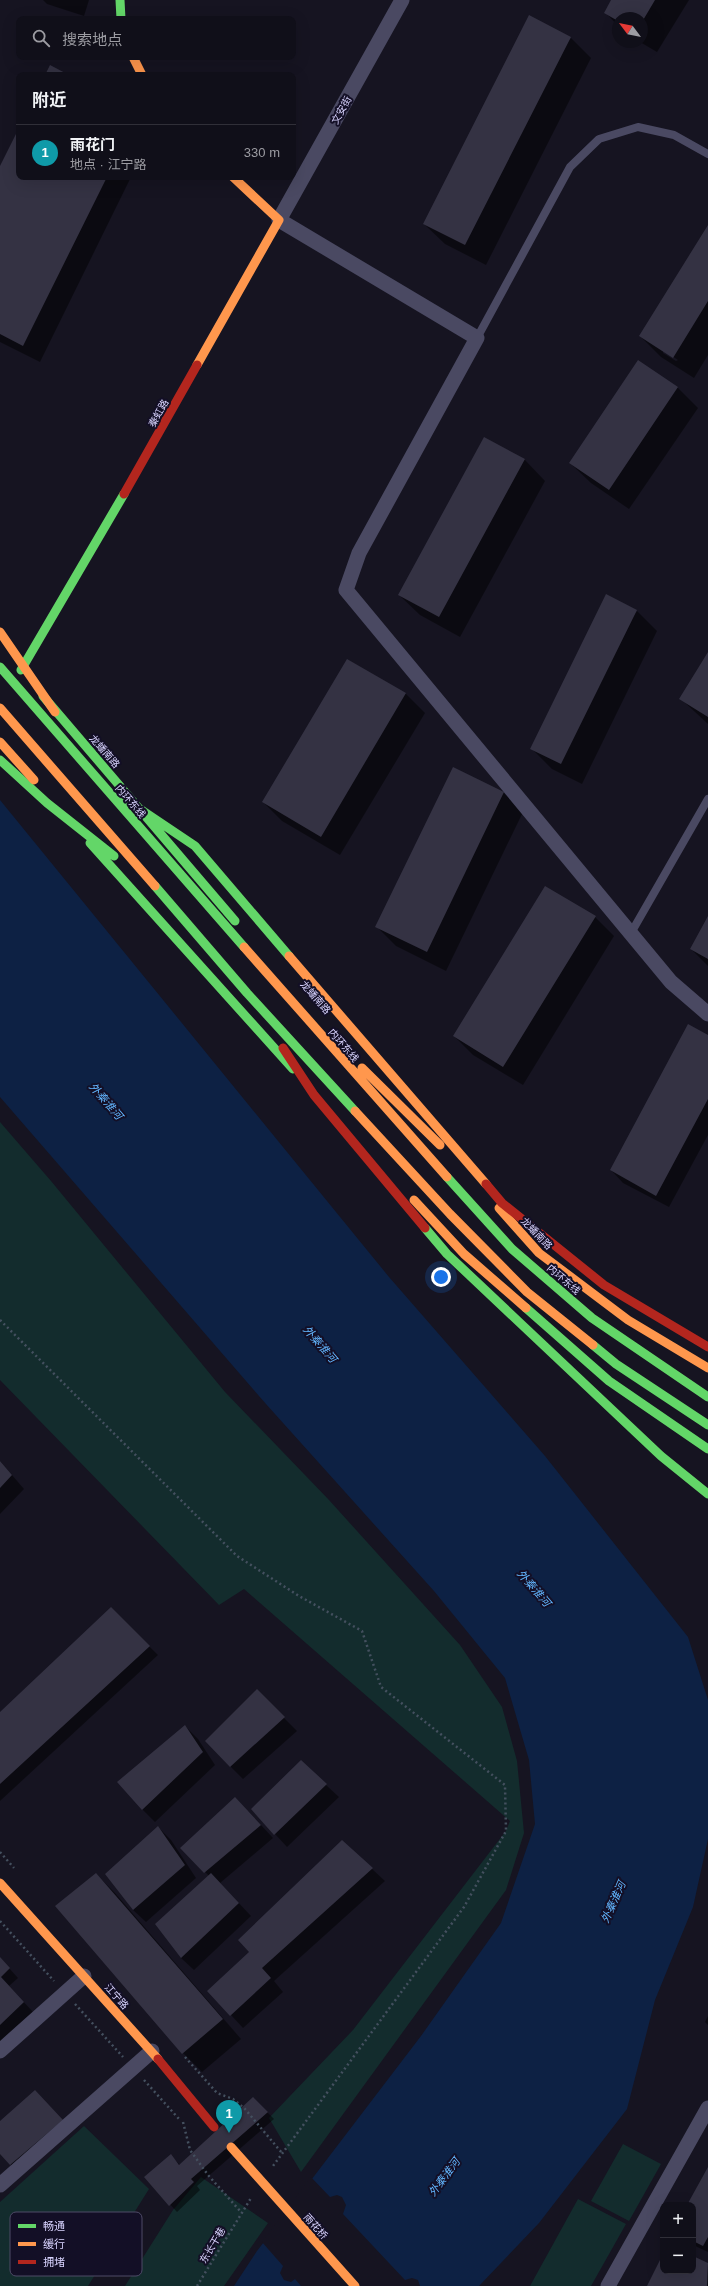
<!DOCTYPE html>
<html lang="zh">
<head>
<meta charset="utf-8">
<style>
	body { margin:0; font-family:Arial,"Noto Sans SC",sans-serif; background:#191822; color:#f1f3f6 }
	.controls { position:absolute; right:12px; bottom:12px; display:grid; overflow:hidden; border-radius:8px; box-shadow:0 4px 16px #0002 }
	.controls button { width:36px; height:36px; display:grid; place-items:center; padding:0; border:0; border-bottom:1px solid #302f38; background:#100f19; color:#f1f3f6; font:20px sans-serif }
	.compass { position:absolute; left:612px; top:12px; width:36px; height:36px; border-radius:50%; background:#100f19; box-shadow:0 4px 16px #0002; rotate:302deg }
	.you { position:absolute; left:441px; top:1277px; width:14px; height:14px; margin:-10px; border:3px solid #fff; border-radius:50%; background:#1a73e8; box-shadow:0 0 0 6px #1a73e833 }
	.badge { display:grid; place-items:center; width:26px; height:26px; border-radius:50%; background:#d93025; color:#fff; font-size:13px; font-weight:700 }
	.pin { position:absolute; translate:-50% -33px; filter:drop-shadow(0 1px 2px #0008) }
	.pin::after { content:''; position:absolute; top:21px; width:14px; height:12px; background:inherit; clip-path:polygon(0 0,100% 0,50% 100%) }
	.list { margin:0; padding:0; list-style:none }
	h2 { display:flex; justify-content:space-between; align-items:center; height:52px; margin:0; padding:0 16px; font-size:17px }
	h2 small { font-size:13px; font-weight:400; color:#9c9ca2 }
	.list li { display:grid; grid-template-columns:26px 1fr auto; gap:12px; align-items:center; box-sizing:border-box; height:56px; padding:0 16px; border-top:1px solid #302f38 }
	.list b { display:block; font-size:15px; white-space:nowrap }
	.list p { margin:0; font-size:13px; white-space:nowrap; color:#9c9ca2 }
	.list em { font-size:13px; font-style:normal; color:#9c9ca2 }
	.icon { flex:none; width:22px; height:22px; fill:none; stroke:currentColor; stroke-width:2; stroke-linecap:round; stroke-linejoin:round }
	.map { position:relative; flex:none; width:708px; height:2286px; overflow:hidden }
	.search { position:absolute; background:#100f19; box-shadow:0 4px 16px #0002; left:16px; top:16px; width:280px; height:44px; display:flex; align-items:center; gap:10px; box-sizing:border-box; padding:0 14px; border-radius:8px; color:#9c9ca2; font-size:15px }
	.panel { position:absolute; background:#100f19; box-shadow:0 4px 16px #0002; left:16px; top:72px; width:280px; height:108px; border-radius:8px }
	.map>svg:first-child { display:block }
</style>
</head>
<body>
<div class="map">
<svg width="708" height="2286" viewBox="0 0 708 2286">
	<rect width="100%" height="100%" fill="#161421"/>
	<path fill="#132c2d" d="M0,1122L51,1181L225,1392L329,1500L460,1645L502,1707L517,1761L524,1833L506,1890L301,2172L269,2118L353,2030L506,1831L510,1821L244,1589L219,1605L0,1380Z
		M84,2126L149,2189L88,2286H0V2202Z
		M623,2144L661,2164L629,2221L591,2201Z
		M201,2177L268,2223L224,2286H125L173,2210Z
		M578,2199L626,2224L591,2286H530Z"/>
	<path fill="#0d2144" d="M0,800L389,1277L545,1456L688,1637L708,1700V1839L693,1907L655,2000L627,2109L539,2223L479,2286H234L257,2251L421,2036L501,1923L535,1824L529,1760L505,1678L434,1591L266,1404L0,1097Z"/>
	<path fill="#161421" d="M311,2177L330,2197L337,2195L342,2197L346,2205L343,2214L405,2280L412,2278L418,2280L420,2286H301L295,2279L291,2282L284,2280L280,2273L283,2266L262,2242Z"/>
	<path fill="#0007" fill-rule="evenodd" d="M43,0H89L84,16L47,4Z
		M612,0H689L657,52L640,42H642V18H618V26L605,12Z
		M571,38L591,58L486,265L445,244L424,224Z
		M19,130V177H131L40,362L0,342V168Z
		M708,227V355L694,378L661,357L640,336ZM663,350L678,360L676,361L663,353Z
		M677,387L698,408L629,509L591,483L570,463Z
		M484,438L525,460L545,481L460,637L420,615L399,595Z
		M637,611L657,631L582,784L552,769L531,748Z
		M708,654V724L681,699Z
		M348,660L406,694L425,713L340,855L282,821L263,802Z
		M454,769L504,793L523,812L446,971L396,946L377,927Z
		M595,917L614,936L523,1085L473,1055L454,1036Z
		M708,918V966L691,949Z
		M708,1036V1135L669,1207L623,1183L611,1170Z
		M0,1461L24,1489L0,1514Z
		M111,1609L158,1655L0,1801V1713Z
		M257,1691L297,1731L243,1779L230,1766Z
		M185,1726L198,1739L215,1765L155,1822L142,1809Z
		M301,1762L339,1797L287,1847L252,1809Z
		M248,1811L273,1838L220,1883L251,1916L194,1970L181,1958L209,1876L182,1848Z
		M158,1827L171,1840L196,1878L146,1922L133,1910L107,1874Z
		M342,1841L385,1881L274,1981L283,1992L243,2028L231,2015L250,1952Z
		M96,1874L115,1893L241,2039L202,2072L183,2053L56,1906Z
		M0,1958L18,1978L9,1986L33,2012L0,2042Z
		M708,2016V2025L705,2022Z
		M253,2098L274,2119L197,2186L200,2190L177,2212L145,2177L171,2156L180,2165Z
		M0,2122L72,2129L20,2174L0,2153Z
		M708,2169V2252L693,2245V2205H689Z
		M663,2257V2271H693V2257L708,2264V2286H648Z"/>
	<path fill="#343243" d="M611,0H655L642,22V18H618V21L604,13Z
		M529,15L571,37L465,245L423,224Z
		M50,65L69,75H45Z
		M19,128V177H107L23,346L0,334V166Z
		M708,225V301L673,358L639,336Z
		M638,360L678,387L609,490L569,463Z
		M484,437L525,459L439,617L398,595Z
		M606,594L637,610L561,764L530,749Z
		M708,652V717L679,699Z
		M347,659L406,693L321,837L262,802Z
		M453,767L504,792L427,952L375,927Z
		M545,886L596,916L503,1067L453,1036Z
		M708,916V959L690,949Z
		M688,1024L708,1035V1099L656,1196L610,1170Z
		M0,1461L12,1475L0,1488Z
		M111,1607L150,1646L0,1784V1712Z
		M257,1689L285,1717L230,1767L205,1741Z
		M185,1725L203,1752L142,1810L117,1782Z
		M301,1760L327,1784L274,1835L251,1809Z
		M235,1797L261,1825L204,1873L180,1848Z
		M158,1826L185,1865L133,1910L105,1874Z
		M342,1840L373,1868L262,1968L271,1978L230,2016L207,1991L249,1952L238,1940Z
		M96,1873L223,2019L182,2054L55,1906Z
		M211,1873L239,1903L181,1958L155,1924Z
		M0,1957L10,1968L1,1977L24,2002L0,2025Z
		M35,2090L63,2120L10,2165L0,2154V2121Z
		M253,2097L268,2112L191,2179L194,2182L169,2206L144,2177L171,2154L179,2165Z
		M708,2167V2237L703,2246L693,2241V2205H687Z
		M663,2254V2271H693V2256L708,2263L707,2286H647Z"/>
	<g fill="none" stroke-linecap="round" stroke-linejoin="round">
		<path stroke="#44505f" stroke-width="2.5" stroke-dasharray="2 3" stroke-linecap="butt" d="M0,1320L237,1556L299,1596L362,1631L381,1687L505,1785L506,1831L464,1907L273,2166
			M0,1852L14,1868
			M0,1921L54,1981
			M75,2004L123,2057
			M185,2057L217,2093L233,2099L245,2109L282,2153
			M144,2080L179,2119
			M183,2122L190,2150L208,2175L241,2212
			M197,2286L251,2198"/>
		<path stroke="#4a4962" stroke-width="8" d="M477,338L570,167L599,139L638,127L674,135L708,154
			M631,933L708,799"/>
		<path stroke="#4a4962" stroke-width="15" d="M402,0L279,220L477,338L359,553L346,590L671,982L708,1014
			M0,2051L84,1976
			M0,2185L152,2051
			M608,2286L708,2108"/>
		<path stroke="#63d668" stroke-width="9" d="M120,0L121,19
			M0,667L244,947
			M21,670L124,494
			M43,696L235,921
			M0,760L47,803L114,856
			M125,799L195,846L289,956
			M90,843L293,1069
			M155,886L247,993L355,1111
			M447,1177L512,1249L592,1318L708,1397
			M425,1228L447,1254L661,1456L708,1494
			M526,1308L609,1381L708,1449
			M593,1345L616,1364L708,1425"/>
		<path stroke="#ff974d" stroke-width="9" d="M133,57L142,75
			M197,365L279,220L233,177
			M0,632L55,712
			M0,708L155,886
			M0,742L34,780
			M244,947L447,1177
			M289,956L486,1184
			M362,1068L440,1145
			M355,1111L450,1214L527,1292L593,1345
			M414,1200L464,1254L526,1308
			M499,1208L539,1253L628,1320L708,1368
			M0,1883L158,2059
			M231,2147L355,2286"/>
		<path stroke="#b3261e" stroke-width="9" d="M124,494L197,365
			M283,1048L314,1095L425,1228
			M486,1184L502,1203L604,1285L708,1347
			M158,2059L214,2127"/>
	</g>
	<g text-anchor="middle" stroke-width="4" stroke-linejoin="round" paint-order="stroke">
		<g font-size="10" fill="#d9d4ff" stroke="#130f26">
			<text transform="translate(341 110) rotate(-61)" y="4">文安街</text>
			<text transform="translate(158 413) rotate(-61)" y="4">秦虹路</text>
			<text transform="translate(105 751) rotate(49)" y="4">龙蟠南路</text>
			<text transform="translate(131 801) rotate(49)" y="4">内环东线</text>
			<text transform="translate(316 997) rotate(49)" y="4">龙蟠南路</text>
			<text transform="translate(344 1045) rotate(49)" y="4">内环东线</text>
			<text transform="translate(537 1233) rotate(46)" y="4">龙蟠南路</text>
			<text transform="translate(564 1279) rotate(41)" y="4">内环东线</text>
			<text transform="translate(117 1996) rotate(48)" y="4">江宁路</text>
			<text transform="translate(316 2226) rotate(48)" y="4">雨花桥</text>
			<text transform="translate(212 2245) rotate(-59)" y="4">东长干巷</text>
		</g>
		<g font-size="11" font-style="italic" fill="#62b6ff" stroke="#130f26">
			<text transform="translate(106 1101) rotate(49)" y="4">外秦淮河</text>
			<text transform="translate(320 1344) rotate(49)" y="4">外秦淮河</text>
			<text transform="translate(534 1588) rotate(49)" y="4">外秦淮河</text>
			<text transform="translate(613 1902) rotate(-66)" y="4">外秦淮河</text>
			<text transform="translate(444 2177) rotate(-53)" y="4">外秦淮河</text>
		</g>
	</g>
	<rect x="10" y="2212" width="132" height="64" rx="6" fill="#130f26" stroke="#4e4a67" stroke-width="1"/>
	<rect x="18" y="2224" width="18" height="4" fill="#63d668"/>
	<rect x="18" y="2242" width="18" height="4" fill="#ff974d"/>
	<rect x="18" y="2260" width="18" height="4" fill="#b3261e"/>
	<g font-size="11" fill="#d9d4ff">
		<text x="43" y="2230">畅通</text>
		<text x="43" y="2248">缓行</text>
		<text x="43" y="2266">拥堵</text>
	</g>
</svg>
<div class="controls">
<button>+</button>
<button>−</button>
</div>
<svg class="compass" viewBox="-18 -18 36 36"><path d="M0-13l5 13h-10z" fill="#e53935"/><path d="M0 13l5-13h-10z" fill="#9c9ca2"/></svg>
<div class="you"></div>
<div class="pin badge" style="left:229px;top:2133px;background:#0f9aa8">1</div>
<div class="search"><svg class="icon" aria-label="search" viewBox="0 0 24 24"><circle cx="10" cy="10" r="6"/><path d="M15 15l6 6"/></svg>搜索地点</div>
<section class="panel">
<h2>附近<small></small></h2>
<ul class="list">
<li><span class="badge" style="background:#0f9aa8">1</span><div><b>雨花门</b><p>地点 · 江宁路</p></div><em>330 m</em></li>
</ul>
</section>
</div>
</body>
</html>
